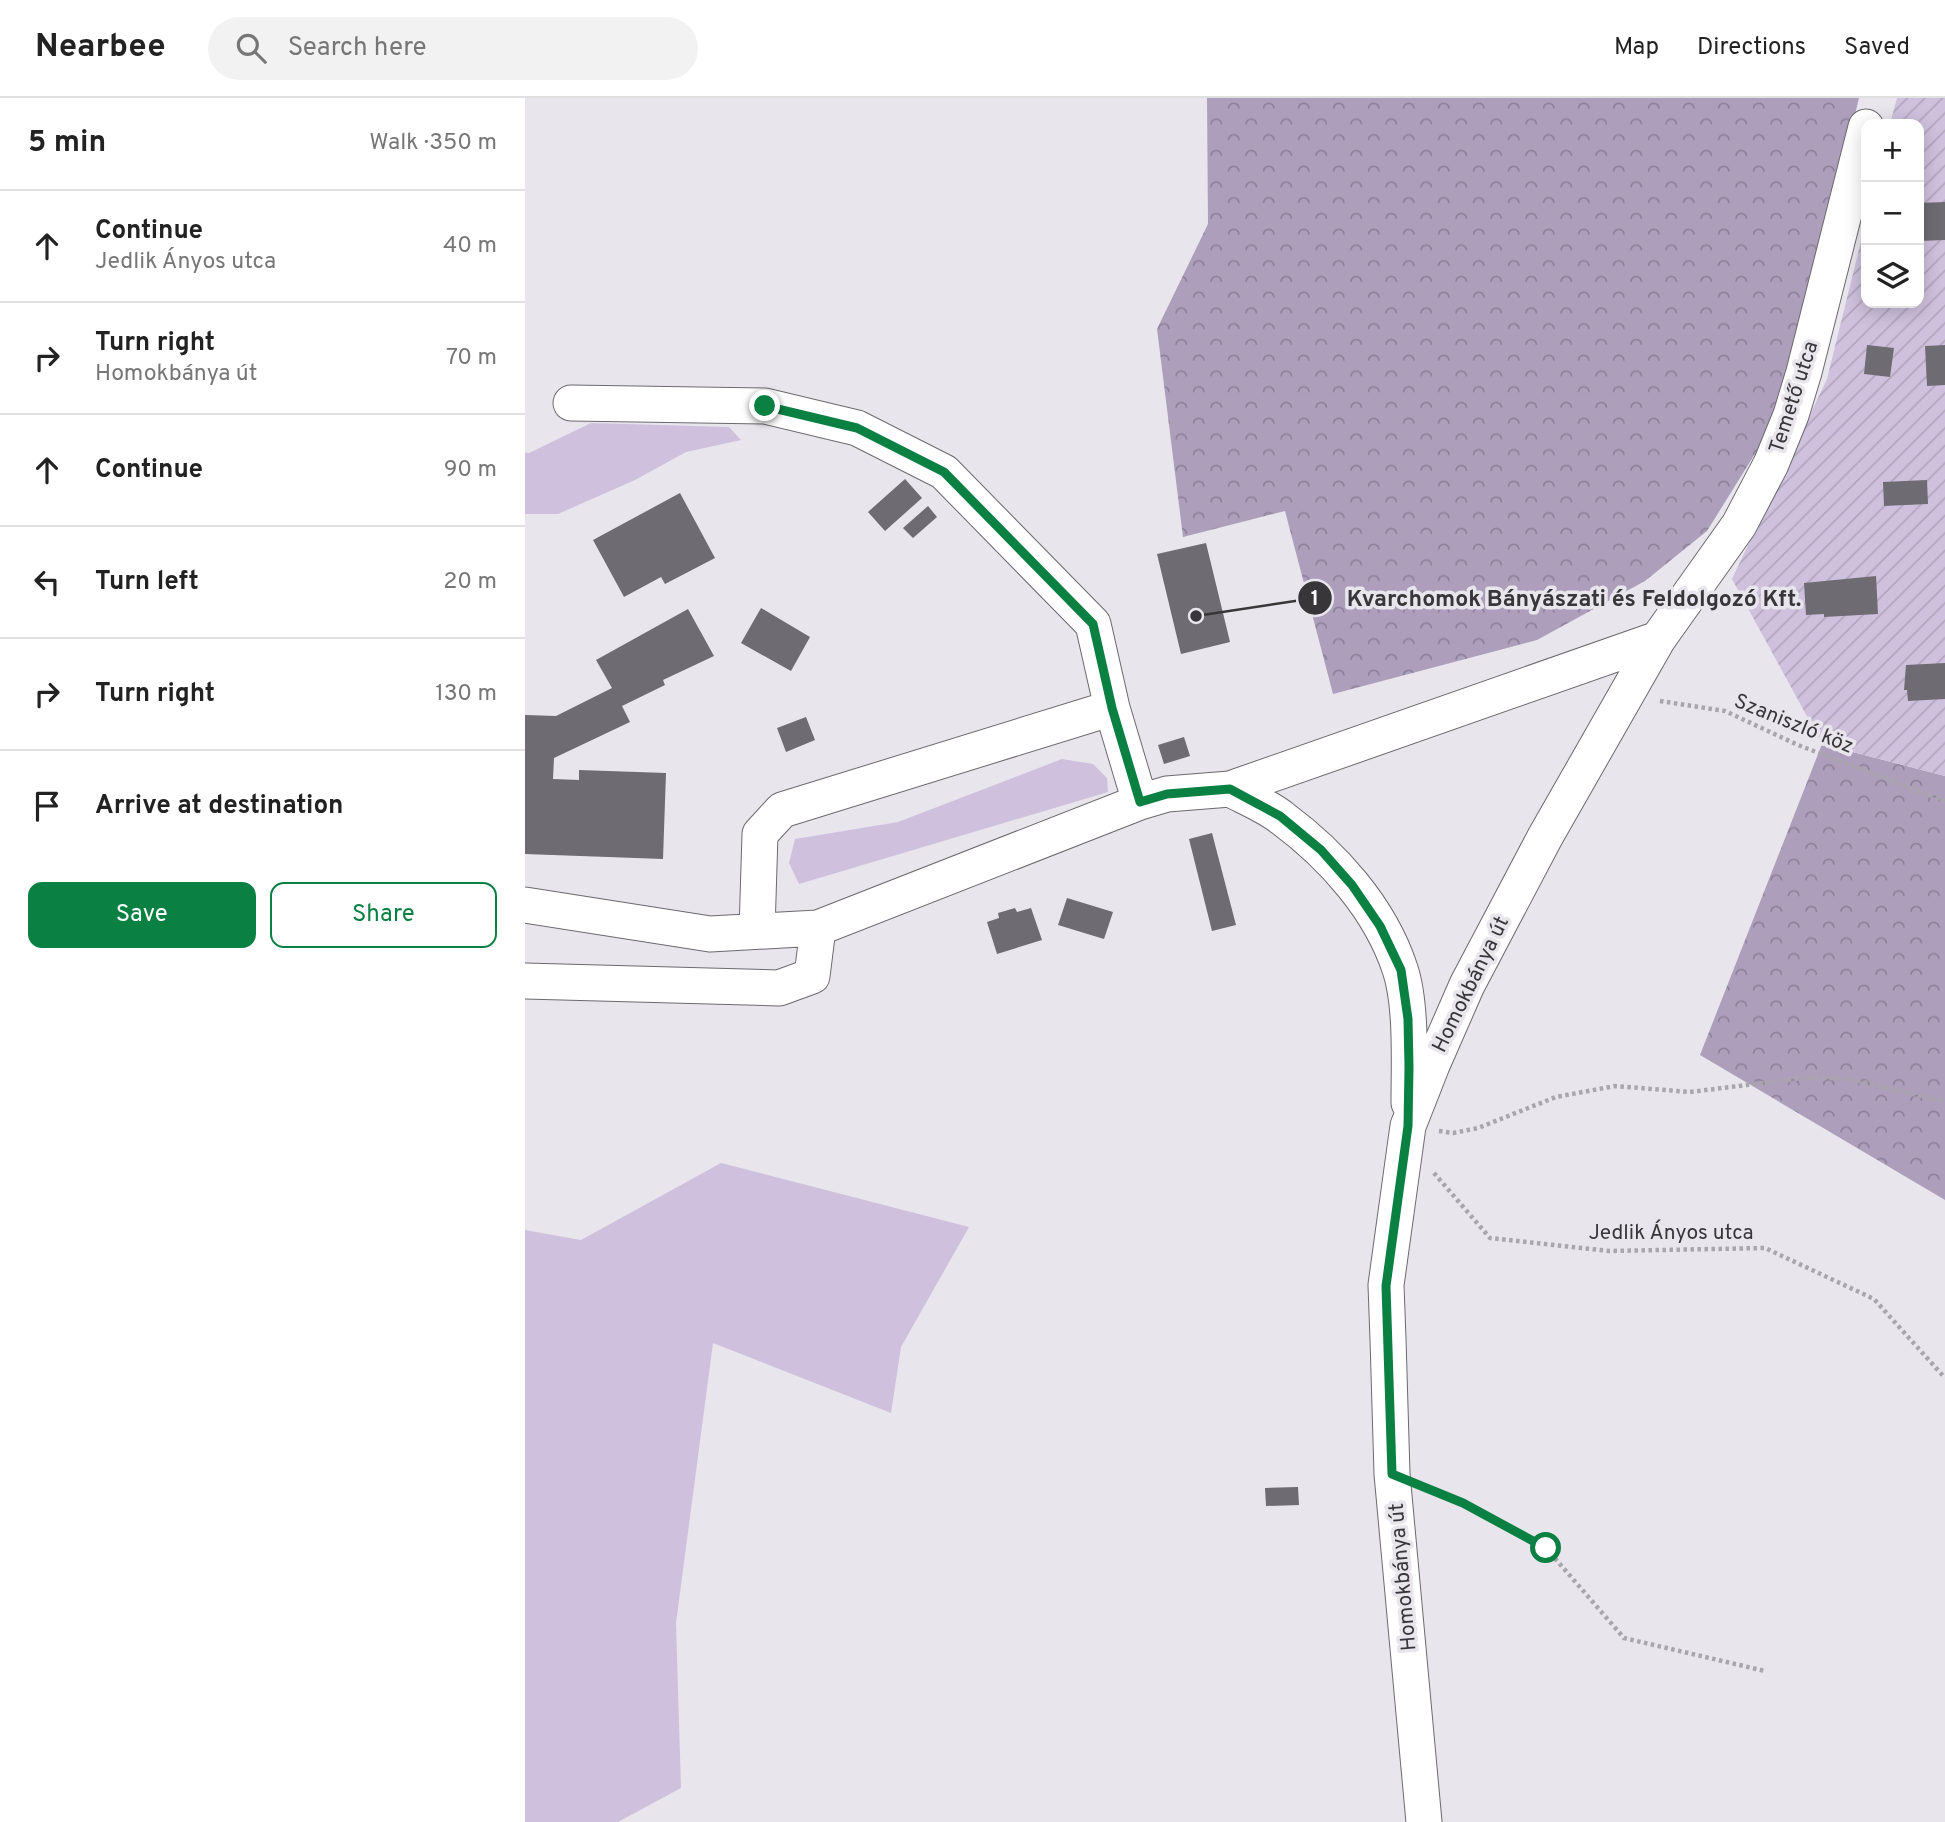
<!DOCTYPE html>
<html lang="en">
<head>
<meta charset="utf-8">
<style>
	body { margin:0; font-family:Overpass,sans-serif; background:#f2f2f2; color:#222 }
	.controls { position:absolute; right:21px; top:21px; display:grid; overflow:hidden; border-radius:14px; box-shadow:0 4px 18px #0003 }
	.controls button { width:63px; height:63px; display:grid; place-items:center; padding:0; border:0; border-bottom:2px solid #e0e0e0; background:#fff; color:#222; font:35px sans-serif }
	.stop { position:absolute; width:21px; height:21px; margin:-16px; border:5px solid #0b8043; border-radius:50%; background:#fff }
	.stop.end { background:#0b8043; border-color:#fff; box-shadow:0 2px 7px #0008 }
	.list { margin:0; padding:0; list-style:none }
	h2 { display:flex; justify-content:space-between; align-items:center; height:91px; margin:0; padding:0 28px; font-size:30px }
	h2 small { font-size:23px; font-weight:400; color:#767676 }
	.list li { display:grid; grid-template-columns:46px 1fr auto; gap:21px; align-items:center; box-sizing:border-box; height:112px; padding:0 28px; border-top:2px solid #e0e0e0 }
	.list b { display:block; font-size:26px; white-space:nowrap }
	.list p { margin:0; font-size:23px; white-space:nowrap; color:#767676 }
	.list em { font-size:23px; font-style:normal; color:#767676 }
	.actions { display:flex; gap:14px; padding:21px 28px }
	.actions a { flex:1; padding:16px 0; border:2px solid #0b8043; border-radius:14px; text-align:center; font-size:24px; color:#0b8043 }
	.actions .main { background:#0b8043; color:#fff }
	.icon { flex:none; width:38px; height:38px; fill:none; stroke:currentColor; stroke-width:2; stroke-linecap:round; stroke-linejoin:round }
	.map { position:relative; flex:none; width:1420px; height:1724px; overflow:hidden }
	header { display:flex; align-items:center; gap:42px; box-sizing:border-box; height:98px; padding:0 35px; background:#fff; border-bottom:2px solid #e0e0e0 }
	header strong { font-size:33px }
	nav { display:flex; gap:38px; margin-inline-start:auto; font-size:24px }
	.search { width:490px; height:63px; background:#f2f2f2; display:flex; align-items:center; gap:18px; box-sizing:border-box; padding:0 24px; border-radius:38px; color:#767676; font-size:26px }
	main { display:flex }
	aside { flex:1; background:#fff }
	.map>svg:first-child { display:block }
</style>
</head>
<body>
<header>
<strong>Nearbee</strong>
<div class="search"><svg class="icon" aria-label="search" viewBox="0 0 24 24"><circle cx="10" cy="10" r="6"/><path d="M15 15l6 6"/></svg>Search here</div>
<nav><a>Map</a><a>Directions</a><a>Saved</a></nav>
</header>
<main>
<aside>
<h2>5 min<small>Walk · 350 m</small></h2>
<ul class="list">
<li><svg class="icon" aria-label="ahead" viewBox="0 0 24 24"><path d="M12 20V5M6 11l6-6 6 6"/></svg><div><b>Continue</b><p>Jedlik Ányos utca</p></div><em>40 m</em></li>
<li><svg class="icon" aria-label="right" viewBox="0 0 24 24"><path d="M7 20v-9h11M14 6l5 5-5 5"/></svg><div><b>Turn right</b><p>Homokbánya út</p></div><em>70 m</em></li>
<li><svg class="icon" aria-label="ahead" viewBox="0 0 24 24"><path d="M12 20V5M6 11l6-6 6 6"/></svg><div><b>Continue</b></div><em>90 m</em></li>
<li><svg class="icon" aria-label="left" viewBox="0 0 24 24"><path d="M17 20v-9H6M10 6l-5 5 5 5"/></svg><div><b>Turn left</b></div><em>20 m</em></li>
<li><svg class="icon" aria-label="right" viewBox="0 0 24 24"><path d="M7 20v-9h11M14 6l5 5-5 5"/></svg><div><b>Turn right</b></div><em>130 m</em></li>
<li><svg class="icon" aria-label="arrive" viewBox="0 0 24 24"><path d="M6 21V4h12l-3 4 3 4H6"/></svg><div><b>Arrive at destination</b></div></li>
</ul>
<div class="actions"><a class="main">Save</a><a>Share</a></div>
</aside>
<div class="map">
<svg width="1420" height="1724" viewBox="0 0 1420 1724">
	<defs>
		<pattern id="forest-crowns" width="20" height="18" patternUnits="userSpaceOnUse" patternTransform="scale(1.75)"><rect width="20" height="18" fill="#ad9fbc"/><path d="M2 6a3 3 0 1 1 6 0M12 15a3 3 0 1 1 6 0" fill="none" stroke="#8e829a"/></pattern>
		<pattern id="garden-furrows" width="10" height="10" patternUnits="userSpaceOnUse" patternTransform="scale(1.75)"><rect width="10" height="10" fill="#cfc1dd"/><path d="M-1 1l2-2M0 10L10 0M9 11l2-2" fill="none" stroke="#b2a6be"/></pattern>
	</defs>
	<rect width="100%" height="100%" fill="#e8e5ec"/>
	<path fill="#cfc1dd" d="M66,325L204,329L216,342L161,354L110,382L33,416H0V355H4Z
		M537,661L568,666L582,680L583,694L274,786L264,765L270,741L373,724Z
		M196,1065L444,1129L376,1249L366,1315L188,1245L151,1525L156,1690L93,1724H0V1132L56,1142Z"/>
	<path fill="url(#forest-crowns)" d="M682,0H1334L1272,254L1238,343L1182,433L1120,483L1012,542L808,596L760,413L658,439L632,231L683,126Z
		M1297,646L1420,678V1102L1175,957Z"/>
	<path fill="url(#garden-furrows)" d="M1372,0H1420V678L1297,646L1207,481L1302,281L1341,123V205H1394V26H1365Z"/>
	<path fill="#6f6b72" d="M1420,104V142L1394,143V105Z
		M1342,247L1369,250L1365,279L1339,276Z
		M1420,247V287L1402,288L1400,248Z
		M380,381L397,400L360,433L343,414Z
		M1402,382L1403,406L1359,408L1358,384Z
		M155,395L190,460L140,486L136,479L99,499L68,442Z
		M403,408L412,419L388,440L378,430Z
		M681,445L705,544L656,556L632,456Z
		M1351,478L1353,516L1299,519V516L1281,517L1279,485Z
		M236,510L285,539L266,573L216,545Z
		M163,511L189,558L138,582L140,587L97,608L105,624L29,660L28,681L54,682V672L141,675L138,761L0,756V617L31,618L87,590L71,562Z
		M1420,565V601L1383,603L1382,592H1379L1381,567Z
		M281,619L290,642L261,654L252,630Z
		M659,639L665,658L639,666L633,647Z
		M687,735L711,827L687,833L664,741Z
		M542,800L588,814L579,841L533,827Z
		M490,810L492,814L506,810L517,842L472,856L462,824L474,820L473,815Z
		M773,1389L774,1407L741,1408L740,1390Z"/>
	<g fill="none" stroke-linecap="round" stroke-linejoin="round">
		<defs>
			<path id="minor" d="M46,305L240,308L332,330L419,374L568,526L587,610L615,704
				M705,691C722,700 742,708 757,720C807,757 855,810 875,871C887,906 884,967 884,1005
				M0,807L185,836L293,830L615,704L642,696L705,691L1133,541
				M232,833L235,736L257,712L587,610
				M0,883L254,890L287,878L293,830
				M899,1724L867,1376L863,1241L861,1187L883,1028L907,967L942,887L1020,739L1133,541L1214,427L1246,366L1266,317L1279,274L1341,29"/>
		</defs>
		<use href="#minor" stroke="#6c696f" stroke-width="37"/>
		<path stroke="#a9a6ab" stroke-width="4.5" stroke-dasharray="3.5 3.5" stroke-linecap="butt" d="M1135,603L1200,613L1273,647L1420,703
			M914,1033L928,1035L953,1030L1031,999L1090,988L1165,994L1278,980H1322L1420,1004
			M909,1075L965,1140L1084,1153L1240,1150L1349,1201L1420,1280
			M902,1390L938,1405L1021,1450L1099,1540L1240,1573"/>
		<use href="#minor" stroke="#fff" stroke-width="35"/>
	</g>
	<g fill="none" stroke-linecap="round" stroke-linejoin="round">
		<path stroke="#0b8043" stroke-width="9" d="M240,308L332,330L419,374L568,526L587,610L615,704L642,696L705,691L755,718L796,752L827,787L855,828L876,872L883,921L884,969L883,1028L861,1188L867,1376L938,1405L1021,1450"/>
	</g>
	<g text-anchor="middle" stroke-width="7" stroke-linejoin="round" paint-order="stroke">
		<g font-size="21" fill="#383639" stroke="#e8e5ec">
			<text transform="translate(1268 299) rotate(-72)" y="7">Temető utca</text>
			<text transform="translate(1269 625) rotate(22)" y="7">Szaniszló köz</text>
			<text transform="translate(945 886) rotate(-64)" y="7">Homokbánya út</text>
			<text x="1146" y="1141">Jedlik Ányos utca</text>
			<text transform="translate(877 1479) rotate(-95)" y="7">Homokbánya út</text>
		</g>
	</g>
	<path fill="none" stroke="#383639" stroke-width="2.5" d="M671 518L790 500"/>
	<g fill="#383639" stroke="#e8e5ec" stroke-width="2.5">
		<circle cx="671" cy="518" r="7"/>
		<circle cx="790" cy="500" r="18"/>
	</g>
	<g font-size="21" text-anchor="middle" font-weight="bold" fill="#fff">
		<text x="790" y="507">1</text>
	</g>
	<g font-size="23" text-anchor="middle" font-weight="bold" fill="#383639" stroke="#e8e5ec" stroke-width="7" stroke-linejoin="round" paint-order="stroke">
		<text x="1049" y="508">Kvarchomok Bányászati és Feldolgozó Kft.</text>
	</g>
</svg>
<div class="controls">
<button>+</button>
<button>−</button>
<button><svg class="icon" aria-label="layers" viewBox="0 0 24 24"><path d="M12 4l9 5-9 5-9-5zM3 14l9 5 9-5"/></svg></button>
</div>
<div class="stop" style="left:1021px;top:1450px"></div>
<div class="stop end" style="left:240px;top:308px"></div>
</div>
</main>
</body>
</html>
